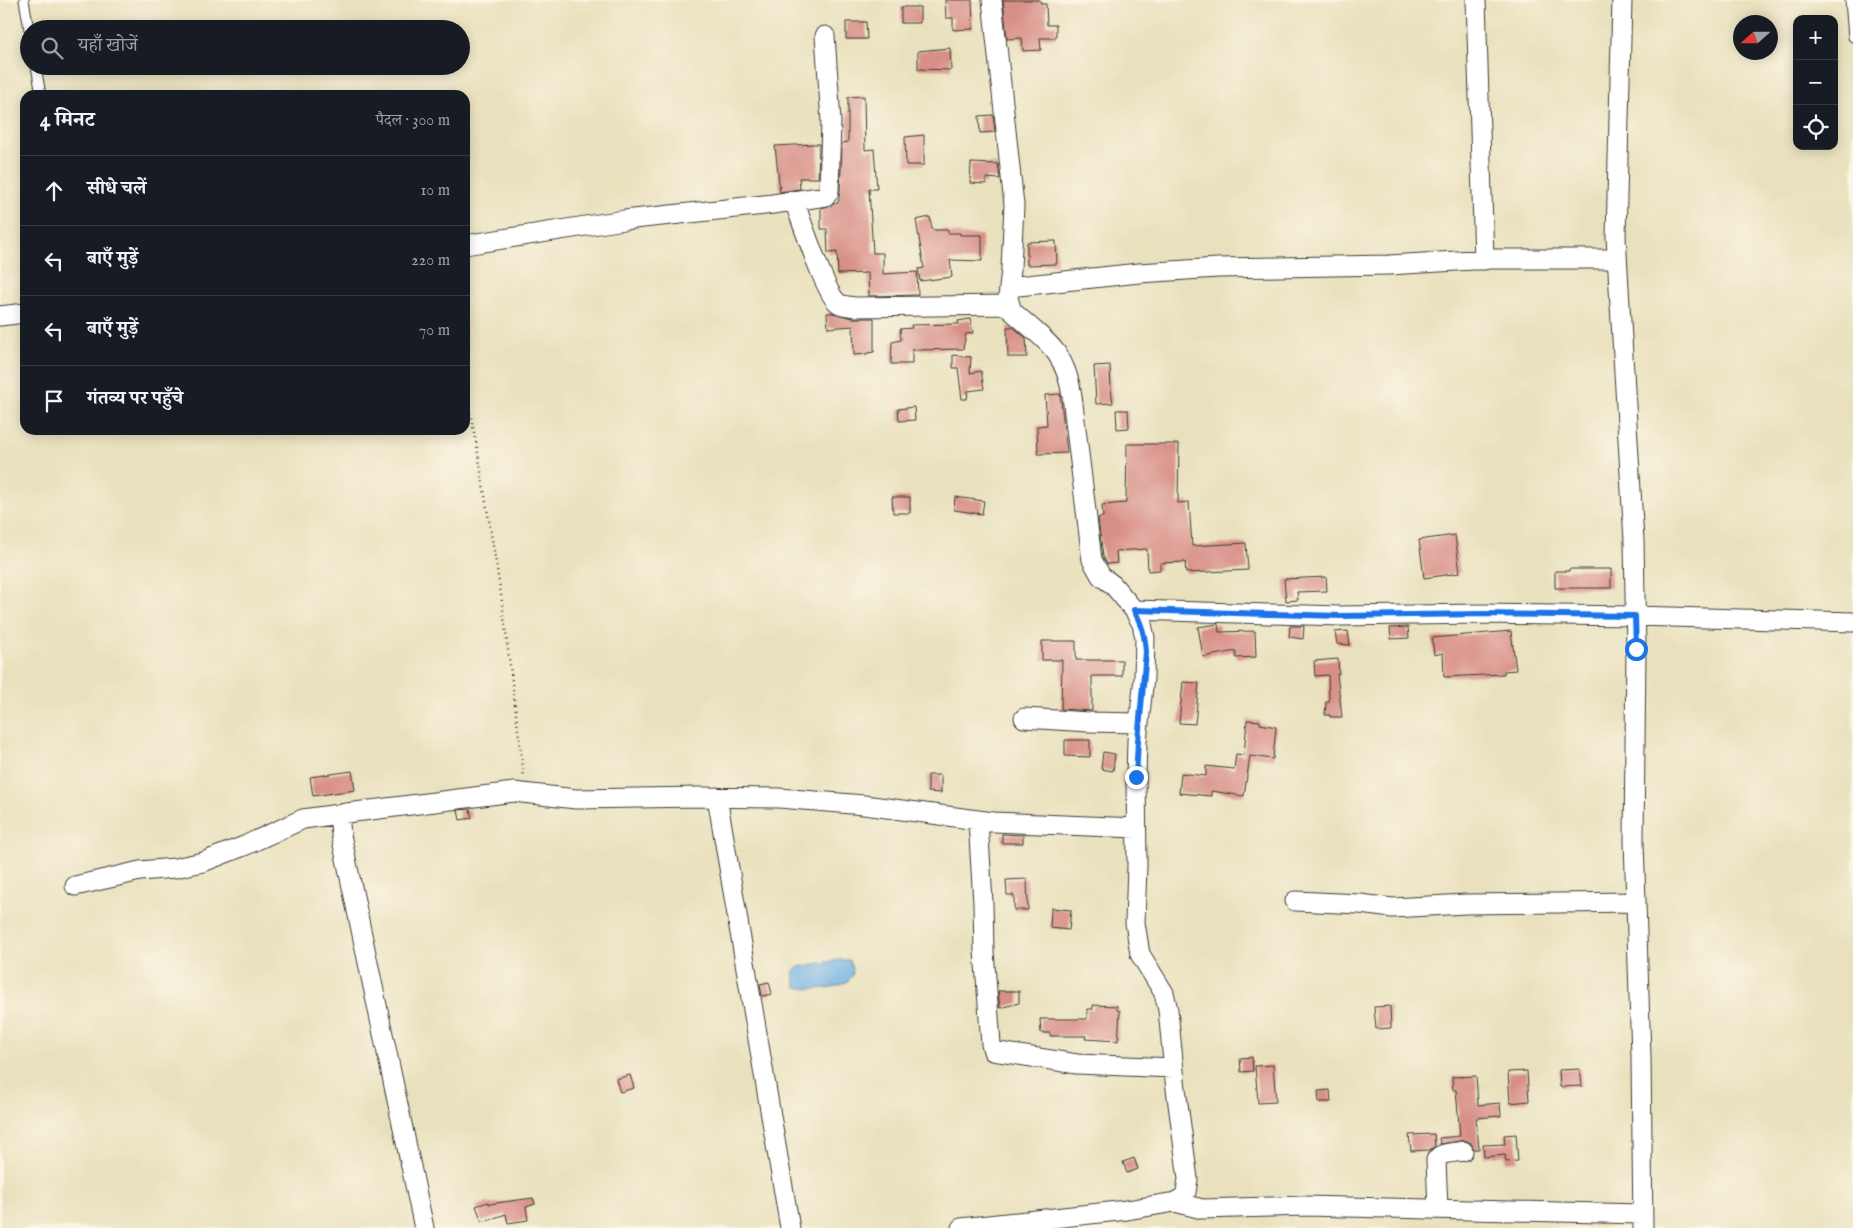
<!DOCTYPE html>
<html lang="hi">
<head>
<meta charset="utf-8">
<style>
	body { margin:0; font-family:"IM FELL English","Noto Serif Devanagari",serif; background:#242831; color:#f1f3f6 }
	.controls { position:absolute; right:15px; top:15px; display:grid; overflow:hidden; border-radius:10px; box-shadow:0 2px 12px #0003 }
	.controls button { width:45px; height:45px; display:grid; place-items:center; padding:0; border:0; border-bottom:1px solid #363941; background:#171b24; color:#f1f3f6; font:25px sans-serif }
	.compass { position:absolute; left:1733px; top:15px; width:45px; height:45px; border-radius:50%; background:#171b24; box-shadow:0 2px 12px #0003; rotate:249deg }
	.stop { position:absolute; width:15px; height:15px; margin:-11px; border:4px solid #1a73e8; border-radius:50%; background:#fff }
	.stop.end { background:#1a73e8; border-color:#fff; box-shadow:0 1px 5px #0008 }
	.list { margin:0; padding:0; list-style:none }
	h2 { display:flex; justify-content:space-between; align-items:center; height:65px; margin:0; padding:0 20px; font-size:21px }
	h2 small { font-size:16px; font-weight:400; color:#9ea1a6 }
	.list li { display:grid; grid-template-columns:32px 1fr auto; gap:15px; align-items:center; box-sizing:border-box; height:70px; padding:0 20px; border-top:1px solid #363941 }
	.list b { display:block; font-size:19px; white-space:nowrap }
	.list em { font-size:16px; font-style:normal; color:#9ea1a6 }
	.icon { flex:none; width:28px; height:28px; fill:none; stroke:currentColor; stroke-width:2; stroke-linecap:round; stroke-linejoin:round }
	.map { position:relative; flex:none; width:1853px; height:1228px; overflow:hidden }
	.search { position:absolute; background:#171b24; box-shadow:0 2px 12px #0003; left:20px; top:20px; width:450px; height:55px; display:flex; align-items:center; gap:12px; box-sizing:border-box; padding:0 18px; border-radius:28px; color:#9ea1a6; font-size:19px }
	.panel { position:absolute; background:#171b24; box-shadow:0 2px 12px #0003; left:20px; top:90px; width:450px; height:345px; border-radius:15px }
	.map>svg:first-child { display:block }
</style>
</head>
<body>
<div class="map">
<svg width="1853" height="1228" viewBox="0 0 1853 1228">
	<rect width="100%" height="100%" fill="#fcf5e5"/>
	<filter id="ink" filterUnits="userSpaceOnUse"><feTurbulence type="fractalNoise" baseFrequency=".02" numOctaves="2"/><feDisplacementMap in="SourceGraphic" scale="10" xChannelSelector="R" yChannelSelector="G"/><feConvolveMatrix kernelMatrix="1 2 1 2 8 2 1 2 1" color-interpolation-filters="sRGB"/></filter>
	<filter id="wash" filterUnits="userSpaceOnUse"><feTurbulence type="fractalNoise" baseFrequency=".0096" numOctaves="4" result="noise"/><feDisplacementMap in="SourceGraphic" scale="20" xChannelSelector="R" yChannelSelector="G"/><feGaussianBlur stdDeviation="1.12" result="paint"/><feColorMatrix in="noise" values="0 0 0 0 0 0 0 0 0 0 0 0 0 0 0 0 0 1.4 0 .05"/><feComposite in="paint" operator="in"/></filter>
	<g filter="url(#wash)">
		<rect width="100%" height="100%" fill="#e9e1bd"/>
		<path fill="#6eb0e3" stroke="#456680" d="M839,960H849C850,963 853,968 853,971C854,990 809,991 796,987L793,972L797,967Z"/>
		<g id="blocks">
			<path fill="#d88f87" d="M945,0H972L973,29L953,30V18H946Z
				M1003,0H1040L1041,4H1046L1047,25H1056V38H1040L1041,50L1023,51L1022,38L1007,39Z
				M901,7H920V23H901Z
				M846,22H866L867,39H846Z
				M950,48L951,70L918,69V51Z
				M864,96L865,150L874,149L877,189H869L873,253H883V274L917,272L918,295L869,296L868,273L838,274L837,252L828,253L827,229H821V208L838,203L840,192L842,145V143L848,142V97Z
				M993,115L995,132L980,133L979,116Z
				M924,135V165H906L905,137Z
				M814,144H819L818,178H799L800,189L780,192L775,146Z
				M971,163L998,164L1000,179L986,178V184L970,183Z
				M930,217L932,230H948V233H960V235H982V261L950,260L952,277L920,281L918,269L924,268L916,220Z
				M1056,241L1057,264L1027,265V242Z
				M827,313H833L853,318H874V352L867,353V354L854,355L853,326L828,328Z
				M970,319L973,333L966,334L963,349L912,350V364H891L892,342L901,340L900,329L912,328L911,325L959,324L958,321Z
				M1007,327H1013L1026,338L1027,357H1008Z
				M953,355L971,357L970,373L981,371L984,389L968,391L967,399H962L958,368H953Z
				M1110,365L1111,390L1113,403L1096,404L1094,366Z
				M1060,394L1067,453L1038,454L1037,426L1047,425L1045,395Z
				M914,407L915,420L899,421L898,409Z
				M1116,410H1128L1129,428L1117,429Z
				M1127,444H1179L1178,503L1189,502L1192,546L1246,543L1248,570L1186,573L1185,562L1160,563V570L1148,571L1147,549L1116,551L1117,563L1107,564L1103,556L1098,518L1103,517L1102,505L1126,503Z
				M892,497H910V513H893Z
				M955,497L984,501L982,514L954,510Z
				M1455,535L1460,573L1424,578L1419,540Z
				M1569,569H1611V588H1555V571H1569Z
				M1326,577L1327,591L1297,592L1298,600L1286,601L1284,579Z
				M1218,624L1219,632L1255,631L1256,657L1236,658V651L1203,657L1198,627Z
				M1290,626H1304L1303,639L1289,637Z
				M1408,627L1409,638L1391,639L1390,628Z
				M1348,631L1350,645L1337,644L1335,632Z
				M1511,631L1516,670L1504,671V674L1444,677L1443,653L1434,655L1432,638Z
				M1042,641H1076V660H1122V676H1092V711L1061,709L1062,660H1042Z
				M1338,659L1339,674H1337L1342,717H1330V715H1325L1326,702H1329L1328,675L1315,676L1314,661Z
				M1183,682L1199,683L1195,724L1179,723Z
				M1247,720L1260,721V724L1276,727L1273,759L1250,756L1244,796L1211,791V796L1179,793L1181,773L1206,776V766L1234,769L1236,754L1244,755Z
				M1065,740H1090V757L1065,756Z
				M1103,752L1115,754L1113,771L1101,769Z
				M352,771L355,790L313,796L310,777Z
				M928,775H941V793L928,792Z
				M470,809L472,818L460,820L458,810Z
				M1002,834L1023,835V843H1002Z
				M1027,879L1028,910H1014V895H1007L1006,880Z
				M1051,908L1071,910L1069,930L1050,928Z
				M769,982L772,994L762,996L760,984Z
				M998,991H1019V1003L1000,1008Z
				M1093,1005L1117,1006V1010L1120,1011L1118,1041L1085,1039L1086,1036H1050V1033H1041L1040,1019H1087V1009H1093Z
				M1390,1006L1391,1028L1376,1029L1374,1007Z
				M1252,1057L1253,1071L1241,1072L1240,1058Z
				M1273,1065L1276,1102L1258,1103L1255,1066Z
				M1580,1069L1582,1086L1560,1087L1559,1070Z
				M1527,1071L1529,1101L1510,1103L1508,1072Z
				M630,1075L634,1088L620,1092L616,1079Z
				M1476,1076L1478,1105L1500,1103L1501,1116L1476,1118L1479,1149H1474L1471,1143L1466,1140L1440,1144L1439,1138L1460,1136L1456,1090H1453L1452,1077Z
				M1330,1090L1331,1102H1319L1318,1091Z
				M1434,1134L1435,1146L1429,1150L1411,1151L1409,1135Z
				M1516,1134L1518,1161L1506,1162L1505,1155L1484,1157L1483,1145L1505,1144L1504,1135Z
				M1134,1158L1138,1169L1127,1173L1123,1162Z
				M533,1198L535,1204L526,1207L528,1220L508,1223L506,1214L482,1222L476,1206L488,1202L489,1204Z"/>
		</g>
	</g>
	<g filter="url(#ink)">
		<use href="#blocks" fill-opacity="0" stroke="#3b3a34" stroke-width="1"/>
		<g fill="none" stroke-linecap="round" stroke-linejoin="round">
			<defs>
				<path id="lane" d="M24,0L29,29
					M1850,0L1853,37
					M36,66L41,95"/>
				<path id="street" d="M1476,0L1484,260
					M1622,0L1616,237L1634,541L1636,649L1634,841L1641,1057L1643,1228
					M794,201C801,219 825,292 837,302C841,306 849,306 855,307L1009,305
					M465,245L624,220L773,204L826,196L829,191L831,121L825,36
					M1009,287L1139,273L1218,268L1389,265L1490,259H1617
					M0,316L25,313
					M1134,610L1340,616L1482,614L1635,616L1853,622
					M1024,718L1089,722L1139,723
					M717,797L790,1228
					M978,820L983,903L984,951L991,1044L993,1051L1077,1064L1174,1068
					M75,886L140,871L175,868L203,862L244,846L303,819L339,814
					M1295,901L1360,904L1392,908L1466,904L1636,902
					M1175,1202L1202,1209L1305,1206L1642,1214
					M1438,1209L1436,1160C1440,1152 1454,1153 1463,1151
					M424,1228L341,835L339,814L514,792L576,799L699,797L779,798L864,805L993,822L1136,828
					M961,1228L1127,1210L1175,1202L1184,1197L1186,1192L1188,1179L1175,1081L1168,1010L1164,993L1140,954L1135,923L1137,866L1136,777L1137,741L1144,678L1145,638L1142,624L1134,610L1113,585L1101,576L1092,560L1072,396C1065,349 1045,341 1012,311L1008,298L1011,269L1014,205L992,0"/>
			</defs>
			<use href="#lane" stroke="#3b3a34" stroke-width="11"/>
			<use href="#street" stroke="#3b3a34" stroke-width="21"/>
			<path stroke="#3b3a34" stroke-width="2.5" stroke-dasharray="1 4" stroke-linecap="butt" d="M465,388L477,447L501,594L524,777"/>
			<use href="#lane" stroke="#fff" stroke-width="9"/>
			<use href="#street" stroke="#fff" stroke-width="19"/>
		</g>
	</g>
	<g fill="none" stroke-linecap="round" stroke-linejoin="round" filter="url(#ink)">
		<path stroke="#1a73e8" stroke-width="6" d="M1136,777L1138,741L1146,652C1145,636 1142,625 1134,610L1340,616L1482,614L1635,616L1636,649"/>
	</g>
</svg>
<div class="controls">
<button>+</button>
<button>−</button>
<button><svg class="icon" aria-label="locate" viewBox="0 0 24 24"><circle cx="12" cy="12" r="6"/><path d="M12 2v4M12 18v4M2 12h4M18 12h4"/></svg></button>
</div>
<svg class="compass" viewBox="-18 -18 36 36"><path d="M0-13l5 13h-10z" fill="#e53935"/><path d="M0 13l5-13h-10z" fill="#9ea1a6"/></svg>
<div class="stop" style="left:1636px;top:649px"></div>
<div class="stop end" style="left:1136px;top:777px"></div>
<div class="search"><svg class="icon" aria-label="search" viewBox="0 0 24 24"><circle cx="10" cy="10" r="6"/><path d="M15 15l6 6"/></svg>यहाँ खोजें</div>
<section class="panel">
<h2>4 मिनट<small>पैदल · 300 m</small></h2>
<ul class="list">
<li><svg class="icon" aria-label="ahead" viewBox="0 0 24 24"><path d="M12 20V5M6 11l6-6 6 6"/></svg><div><b>सीधे चलें</b></div><em>10 m</em></li>
<li><svg class="icon" aria-label="left" viewBox="0 0 24 24"><path d="M17 20v-9H6M10 6l-5 5 5 5"/></svg><div><b>बाएँ मुड़ें</b></div><em>220 m</em></li>
<li><svg class="icon" aria-label="left" viewBox="0 0 24 24"><path d="M17 20v-9H6M10 6l-5 5 5 5"/></svg><div><b>बाएँ मुड़ें</b></div><em>70 m</em></li>
<li><svg class="icon" aria-label="arrive" viewBox="0 0 24 24"><path d="M6 21V4h12l-3 4 3 4H6"/></svg><div><b>गंतव्य पर पहुँचे</b></div></li>
</ul>
</section>
</div>
</body>
</html>
